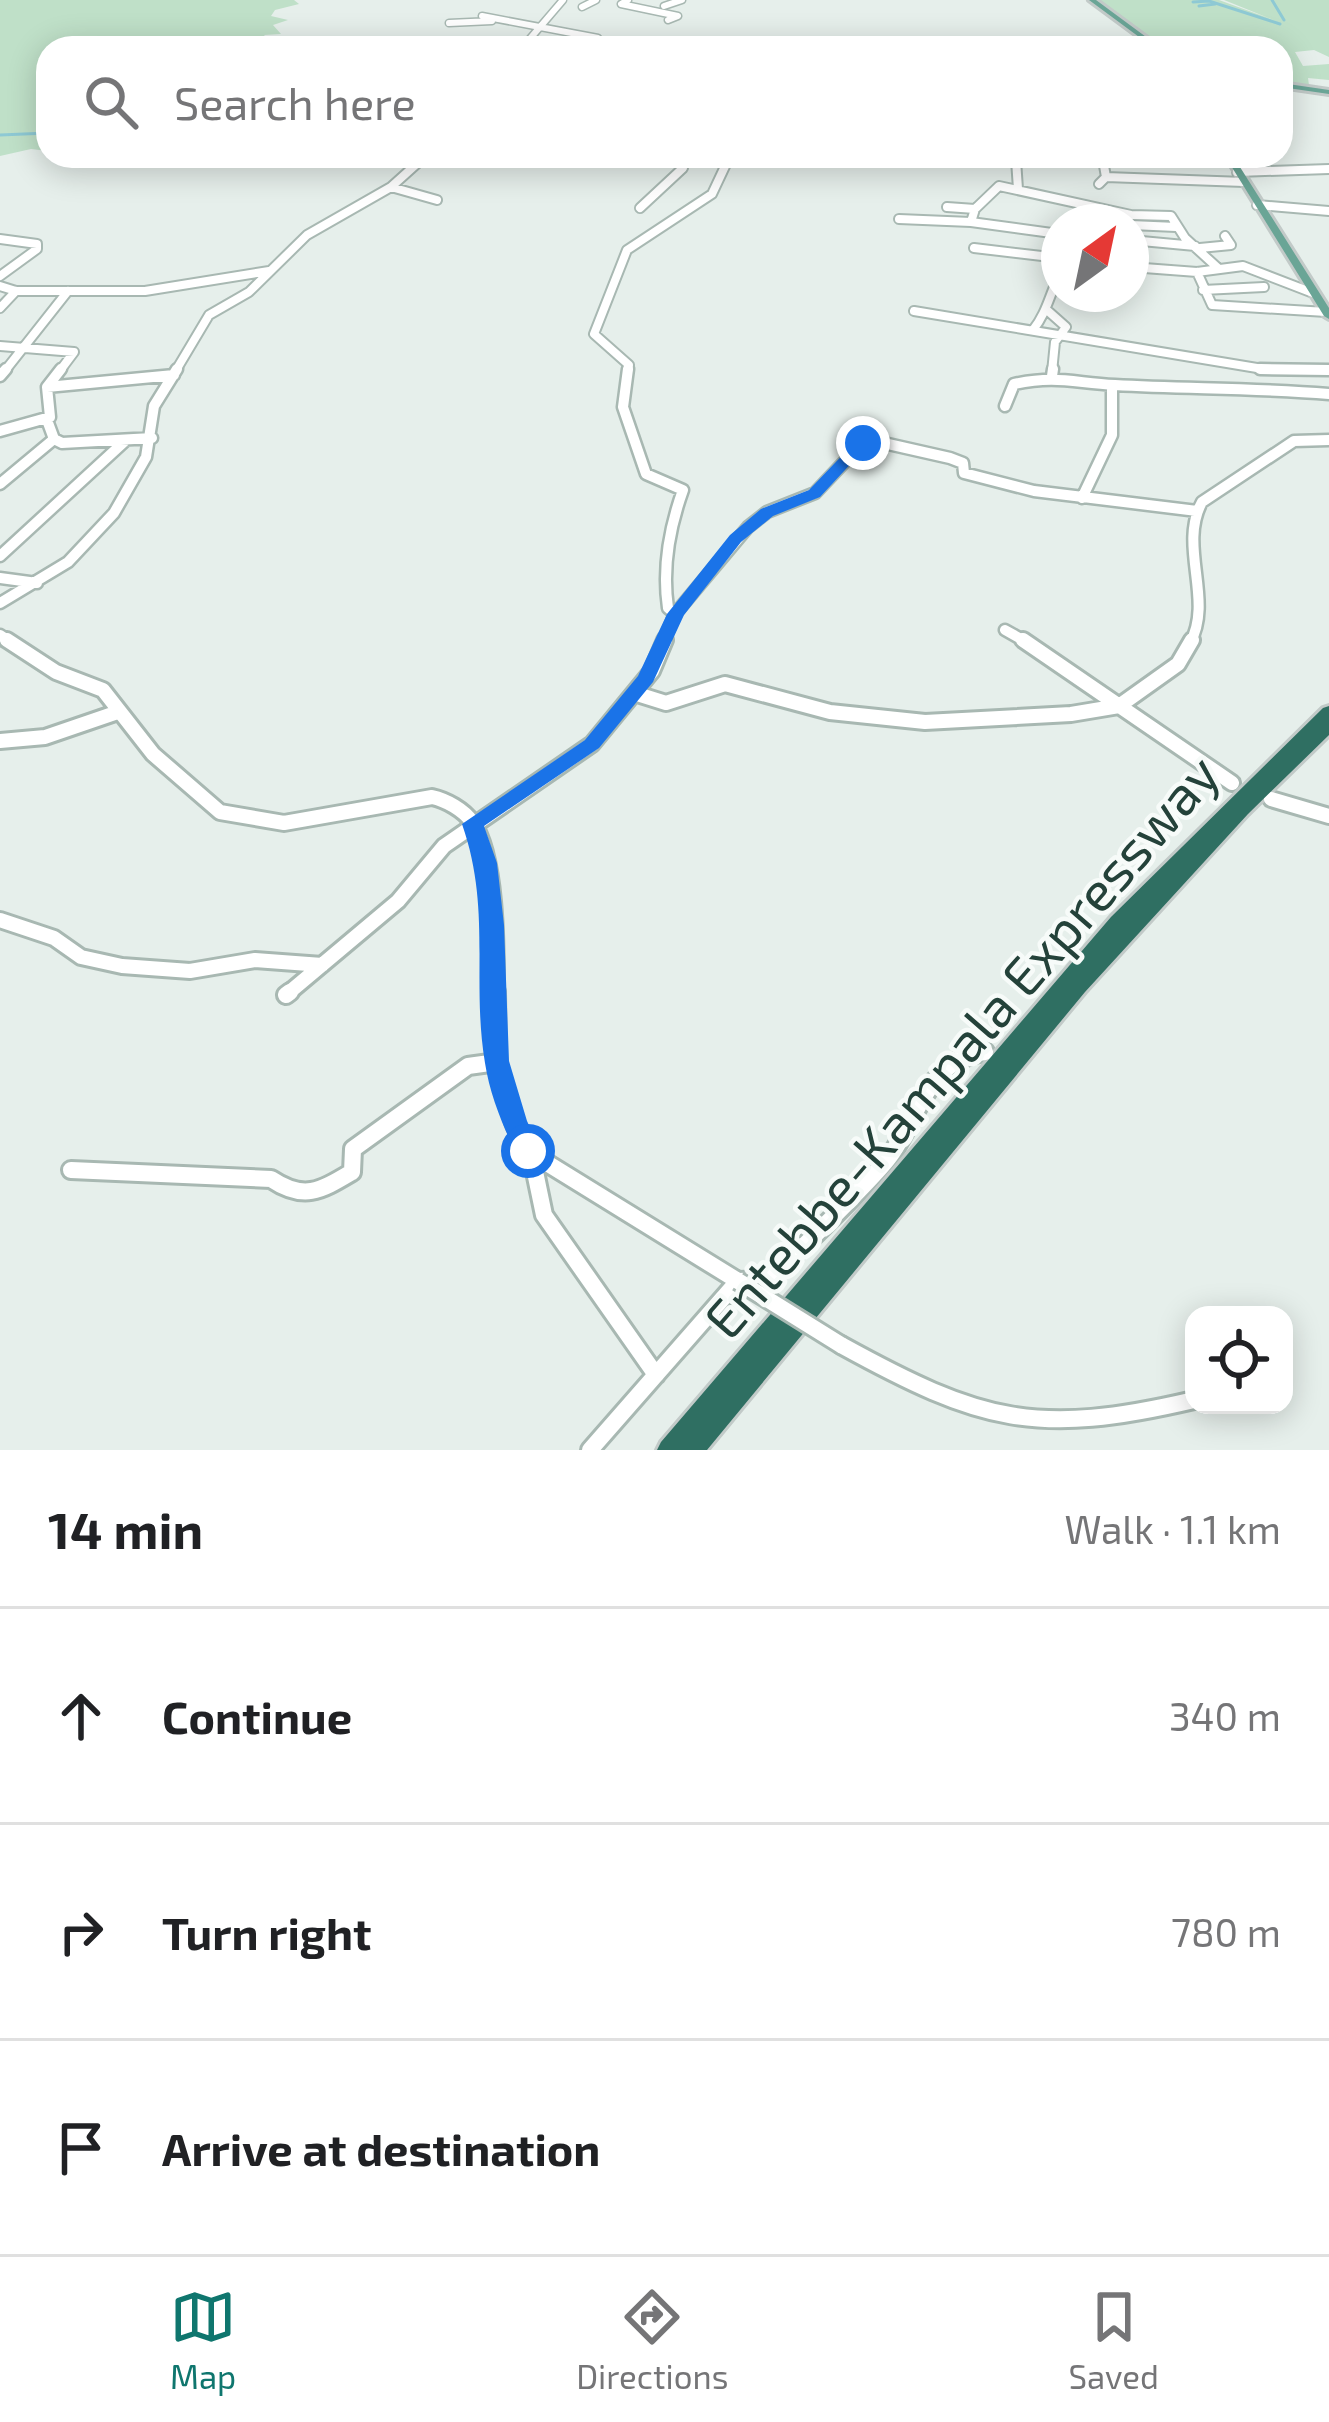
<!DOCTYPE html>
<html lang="en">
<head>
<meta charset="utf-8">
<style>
	body { margin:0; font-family:"Exo 2",sans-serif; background:#f6f6f6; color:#202124 }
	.controls { position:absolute; right:36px; bottom:36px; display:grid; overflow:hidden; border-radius:24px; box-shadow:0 6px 30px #0003 }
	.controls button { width:108px; height:108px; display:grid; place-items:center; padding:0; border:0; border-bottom:3px solid #e0e0e0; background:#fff; color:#202124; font:60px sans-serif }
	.compass { position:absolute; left:1041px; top:204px; width:108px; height:108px; border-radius:50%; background:#fff; box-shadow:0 6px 30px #0003; rotate:33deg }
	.stop { position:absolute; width:36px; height:36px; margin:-27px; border:9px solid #1a73e8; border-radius:50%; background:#fff }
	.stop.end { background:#1a73e8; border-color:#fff; box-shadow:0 3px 12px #0008 }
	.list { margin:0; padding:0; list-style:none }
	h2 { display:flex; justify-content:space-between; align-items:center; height:156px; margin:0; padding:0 48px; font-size:51px }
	h2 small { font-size:39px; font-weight:400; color:#757577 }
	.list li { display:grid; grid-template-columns:78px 1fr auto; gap:36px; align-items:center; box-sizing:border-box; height:216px; padding:0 48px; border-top:3px solid #e0e0e0 }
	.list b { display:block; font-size:45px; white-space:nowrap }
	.list em { font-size:39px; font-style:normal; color:#757577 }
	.icon { flex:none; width:66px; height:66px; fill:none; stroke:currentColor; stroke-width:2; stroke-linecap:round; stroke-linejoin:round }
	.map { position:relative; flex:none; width:1329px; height:1450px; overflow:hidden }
	.search { position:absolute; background:#fff; box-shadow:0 6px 30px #0003; left:36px; right:36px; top:36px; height:132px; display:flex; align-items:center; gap:30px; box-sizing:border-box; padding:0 42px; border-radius:36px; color:#757577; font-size:45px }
	.sheet { height:804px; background:#fff }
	nav { display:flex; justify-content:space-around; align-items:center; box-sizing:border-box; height:168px; border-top:3px solid #e0e0e0; background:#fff; font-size:33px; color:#757577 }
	nav a { display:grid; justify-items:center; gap:6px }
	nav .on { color:#0f766e }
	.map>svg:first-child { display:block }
</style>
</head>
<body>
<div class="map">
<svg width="1329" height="1450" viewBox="0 0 1329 1450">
	<rect width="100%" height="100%" fill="#e6efeb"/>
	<path fill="#bfe0c8" d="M0,0H294L299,4L275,10L271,16L288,20L273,25L281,34L264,35L269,41L284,39L273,48H48V151L31,149L0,156Z
		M1094,0H1219L1271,19L1224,0H1329V57L1314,50L1295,52L1303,66L1329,64V80L1308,78L1309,85H1281V48H1160Z"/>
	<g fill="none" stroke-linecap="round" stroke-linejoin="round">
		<path stroke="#8ec9d4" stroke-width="3" d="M1272,0L1284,20
			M1193,2L1209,1L1280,24
			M1199,6L1215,4
			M0,135L48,133"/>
		<defs>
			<path id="minor-far4" d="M628,0L621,4L678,16L668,20
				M664,6L682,0
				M582,7L596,0
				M482,16L598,38
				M449,23L492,21
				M522,48L563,0
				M682,156L683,163
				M1016,156V163
				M1102,156L1103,163
				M418,163L425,156
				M727,163L730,156"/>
			<path id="minor-far3" d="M1016,160L1018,189
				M1103,160L1106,177
				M1237,172L1329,169
				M1099,184L1106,177L1244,182
				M391,187L437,200
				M1257,205L1329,211
				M947,207L975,209
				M640,208L683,168L682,160
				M899,219L971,222L975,209L999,186L1131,215L1171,216L1185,238L1219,269
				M971,222L1059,234
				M1131,225L1176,227
				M0,239L37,244V249L0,276
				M1131,240L1195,246
				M974,248L1059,258
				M1200,248L1231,245L1225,236
				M1131,267L1197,272L1243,266L1313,293
				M1197,272L1212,305L1326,312
				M0,286L16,291H145L269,271
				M1203,290L1264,287
				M0,308L16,291
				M914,311L1263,369L1329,370
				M1048,311L1066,327L1055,342L1052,372
				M1033,330C1047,312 1049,296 1059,276
				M0,346L74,352L59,372
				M4,372L68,291
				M175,372L209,315L249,292L307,235L391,187L421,160
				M628,372L629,365L594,334L627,250L712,194L728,160"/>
			<path id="minor-far2" d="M628,369L623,407L646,474L683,490C669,529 662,567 668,608L675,614L663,643
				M1260,369L1329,370
				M0,376L6,369
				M1052,376L1053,369
				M47,387L174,375
				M1005,406L1014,384C1057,375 1074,383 1115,385C1187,389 1257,388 1329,394
				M47,420L54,439L62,443L152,438
				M0,431L50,417L47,387L61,369
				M0,484L54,439
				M1082,498L1112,435V385
				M0,556L125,441
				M0,578L37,583
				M0,603L68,562L114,513L146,457L154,406L177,369
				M675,614L748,527L767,512L815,493L866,439L950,458L963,463L964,473L1034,491L1197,511
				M1005,630L1028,643
				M0,635L12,643
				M1190,643C1214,600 1178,546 1202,502L1294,441L1329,440"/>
			<path id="minor-far1" d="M7,640L56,672L103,690L153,754L220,812L284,823L432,797C446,800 464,810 472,822C497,856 496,953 496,995
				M1023,640L1232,783
				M634,693L666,703L725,684L830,712L925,722L1071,714L1119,706L1178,664L1192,640
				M0,741L45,737L118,712
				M1271,799L1329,816
				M0,920L54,938L81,957L122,966L190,971L255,960L322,965
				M286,995L398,901L444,846L592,744L652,671L665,640"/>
			<path id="minor" d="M496,992L497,1062L514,1122L534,1167L544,1215L656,1375
				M286,995L290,992
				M529,1152L738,1281
				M71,1170L271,1179C304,1201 320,1191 352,1172L353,1149L468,1066L497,1062
				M841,1345C981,1422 1036,1437 1194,1400
				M590,1450L738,1281C746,1280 758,1282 766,1279C777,1275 879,1172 890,1156C919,1116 928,1059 985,1052"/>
			<path id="major" d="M1089,0H1096L1161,48H1154Z
				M1281,83L1329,90V94L1281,87Z
				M1225,156H1233L1329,308V319L1324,316Z"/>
			<path id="highway" d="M1329,706V735L1248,814L1085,992L707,1450H657L661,1442L1111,917L1323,708Z"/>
		</defs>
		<use href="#minor-far4" stroke="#a8b8b2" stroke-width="9"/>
		<use href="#minor-far3" stroke="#a8b8b2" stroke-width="12"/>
		<use href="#minor-far2" stroke="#a8b8b2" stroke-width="15"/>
		<use href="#minor-far1" stroke="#a8b8b2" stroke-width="20"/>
		<use href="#minor" stroke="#a8b8b2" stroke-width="22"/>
		<use href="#major" stroke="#c2cac8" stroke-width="6"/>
		<use href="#highway" stroke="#c2cac8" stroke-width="6"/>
		<use href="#minor-far4" stroke="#fff" stroke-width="6"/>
		<use href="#minor-far3" stroke="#fff" stroke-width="8"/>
		<use href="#minor-far2" stroke="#fff" stroke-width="10"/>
		<use href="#minor-far1" stroke="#fff" stroke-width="14"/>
		<use href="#minor" stroke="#fff" stroke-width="16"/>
		<use href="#major" fill="#6aa596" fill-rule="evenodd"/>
		<use href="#highway" fill="#2f6f62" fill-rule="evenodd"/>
		<defs>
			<path id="minor-bridge" d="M738,1281L841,1345"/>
		</defs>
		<use href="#minor-bridge" stroke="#a8b8b2" stroke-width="22" stroke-linecap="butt"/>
		<use href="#minor-bridge" stroke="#fff" stroke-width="16"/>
	</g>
	<path fill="#1a73e8" d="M857,440L870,443L820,497L773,516L741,542L684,615L653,682L599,748L484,826L497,863L504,925L509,1061L527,1121L541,1151L528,1162L519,1159C504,1129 490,1096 485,1063C471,979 492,910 462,824L585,740L638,676L667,614L730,535L761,509L809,490Z"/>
	<g text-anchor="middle" stroke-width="9" stroke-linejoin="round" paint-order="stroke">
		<g font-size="54" fill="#24423a" stroke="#f7fbf9">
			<text transform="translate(962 1047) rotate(-49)" y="19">Entebbe-Kampala Expressway</text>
		</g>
	</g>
</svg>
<div class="controls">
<button><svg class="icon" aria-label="locate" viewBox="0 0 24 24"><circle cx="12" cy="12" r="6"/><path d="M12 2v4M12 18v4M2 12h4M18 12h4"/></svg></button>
</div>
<svg class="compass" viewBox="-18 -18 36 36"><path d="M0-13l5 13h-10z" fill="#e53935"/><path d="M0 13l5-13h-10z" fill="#757577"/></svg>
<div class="stop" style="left:528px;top:1151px"></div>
<div class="stop end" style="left:863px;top:443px"></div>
<div class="search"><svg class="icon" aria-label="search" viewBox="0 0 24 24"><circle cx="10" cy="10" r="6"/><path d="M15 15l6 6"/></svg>Search here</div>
</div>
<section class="sheet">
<h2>14 min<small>Walk · 1.1 km</small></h2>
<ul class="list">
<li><svg class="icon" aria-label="ahead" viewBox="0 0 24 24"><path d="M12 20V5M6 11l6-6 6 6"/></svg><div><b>Continue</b></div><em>340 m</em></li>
<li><svg class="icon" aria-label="right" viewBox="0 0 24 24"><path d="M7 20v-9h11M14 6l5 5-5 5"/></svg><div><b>Turn right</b></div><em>780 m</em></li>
<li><svg class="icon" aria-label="arrive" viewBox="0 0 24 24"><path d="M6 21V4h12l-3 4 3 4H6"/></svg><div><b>Arrive at destination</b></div></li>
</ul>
</section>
<nav>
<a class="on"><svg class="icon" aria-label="map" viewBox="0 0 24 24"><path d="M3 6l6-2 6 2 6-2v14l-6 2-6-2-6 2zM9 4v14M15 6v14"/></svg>Map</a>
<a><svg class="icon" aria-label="directions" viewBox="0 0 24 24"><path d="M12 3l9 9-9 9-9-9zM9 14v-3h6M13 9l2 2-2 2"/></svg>Directions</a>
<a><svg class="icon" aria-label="saved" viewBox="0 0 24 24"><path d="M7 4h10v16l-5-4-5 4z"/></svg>Saved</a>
</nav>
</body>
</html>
